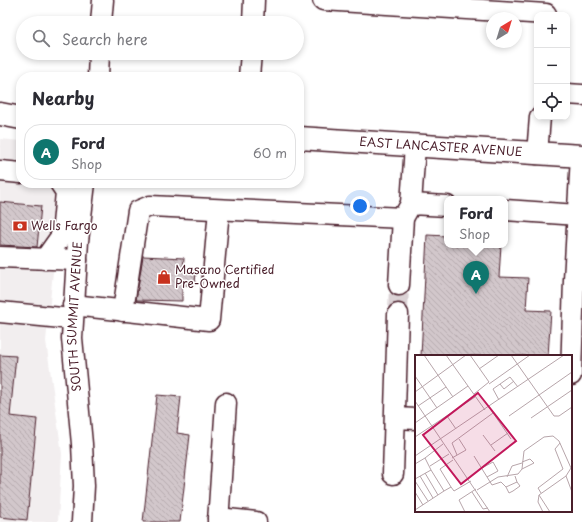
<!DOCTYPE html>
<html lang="en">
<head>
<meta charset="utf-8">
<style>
	body { margin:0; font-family:"Playpen Sans",sans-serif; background:#f2f2f3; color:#2b2b33 }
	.controls { position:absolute; right:12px; top:12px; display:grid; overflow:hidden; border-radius:8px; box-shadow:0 2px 6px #0003 }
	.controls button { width:36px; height:36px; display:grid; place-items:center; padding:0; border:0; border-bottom:1px solid #e1e1e2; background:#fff; color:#2b2b33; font:20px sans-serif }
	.compass { position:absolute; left:486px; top:12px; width:36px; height:36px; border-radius:50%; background:#fff; box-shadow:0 2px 6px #0003; rotate:38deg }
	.you { position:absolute; left:360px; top:206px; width:14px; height:14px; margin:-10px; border:3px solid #fff; border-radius:50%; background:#1a73e8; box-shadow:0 0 0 6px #1a73e833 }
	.badge { display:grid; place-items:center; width:26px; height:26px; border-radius:50%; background:#0f766e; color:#fff; font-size:13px; font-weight:700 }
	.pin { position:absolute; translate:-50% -33px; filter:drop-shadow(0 1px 2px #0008) }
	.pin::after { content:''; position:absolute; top:21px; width:14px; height:12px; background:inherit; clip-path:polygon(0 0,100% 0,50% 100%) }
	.popup { position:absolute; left:444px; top:196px; width:64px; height:52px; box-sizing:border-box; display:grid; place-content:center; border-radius:8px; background:#fff; filter:drop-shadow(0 1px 3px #0005); font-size:13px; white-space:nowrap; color:#7c7c81 }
	.popup b { font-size:15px; color:#2b2b33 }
	.popup::after { content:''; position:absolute; left:50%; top:100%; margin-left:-8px; border:8px solid transparent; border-top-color:#fff }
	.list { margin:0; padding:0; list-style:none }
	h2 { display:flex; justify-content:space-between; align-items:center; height:52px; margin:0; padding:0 16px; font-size:17px }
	h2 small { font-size:13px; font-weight:400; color:#7c7c81 }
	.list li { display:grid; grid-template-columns:26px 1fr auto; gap:12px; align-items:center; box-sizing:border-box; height:56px; margin:0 8px 8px; padding:0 8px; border:1px solid #e1e1e2; border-radius:16px }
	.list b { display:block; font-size:15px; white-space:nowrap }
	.list p { margin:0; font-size:13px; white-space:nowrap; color:#7c7c81 }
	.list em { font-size:13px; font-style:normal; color:#7c7c81 }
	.icon { flex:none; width:22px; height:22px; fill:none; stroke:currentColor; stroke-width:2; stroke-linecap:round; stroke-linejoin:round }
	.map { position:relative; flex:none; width:582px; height:522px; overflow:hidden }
	.search { position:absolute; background:#fff; box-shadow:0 2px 6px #0003; left:16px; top:16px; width:288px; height:44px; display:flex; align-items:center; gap:10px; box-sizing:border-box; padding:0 14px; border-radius:22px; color:#7c7c81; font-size:15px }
	.panel { position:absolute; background:#fff; box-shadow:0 2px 6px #0003; left:16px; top:72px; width:288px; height:116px; border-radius:16px }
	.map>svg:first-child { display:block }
</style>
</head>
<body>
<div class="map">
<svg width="582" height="522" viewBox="0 0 582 522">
	<defs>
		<pattern id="building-back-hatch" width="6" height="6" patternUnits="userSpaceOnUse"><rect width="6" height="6" fill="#d2c7cb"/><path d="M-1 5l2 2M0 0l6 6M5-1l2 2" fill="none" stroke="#b6aaae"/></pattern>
	</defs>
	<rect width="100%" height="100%" fill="#fff"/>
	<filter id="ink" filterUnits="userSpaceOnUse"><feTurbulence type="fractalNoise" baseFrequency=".025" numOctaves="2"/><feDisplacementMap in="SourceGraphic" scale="8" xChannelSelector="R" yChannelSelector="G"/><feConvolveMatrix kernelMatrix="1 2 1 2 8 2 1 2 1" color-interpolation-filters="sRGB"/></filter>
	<g filter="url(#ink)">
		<path fill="#f2eeef" d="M0,139L21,141V183H62L46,341L62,454L58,522H0Z"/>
		<path fill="url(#building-back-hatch)" stroke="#4a1f2b" d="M0,202L41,206L37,247L0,245Z
			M427,235L447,236V245H501L499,277L528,278L526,310L551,311L548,356H421Z
			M143,256L184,258L183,270H196L195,285H182V301L136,300Z
			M0,355L16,356L10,416L37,419L27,520L0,517Z
			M157,395L181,397L177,433L190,435L180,522H143Z"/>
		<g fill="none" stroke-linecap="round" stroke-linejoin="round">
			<path stroke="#dbd2d5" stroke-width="20" stroke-dasharray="20 10" stroke-linecap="butt" d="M398,314L399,285"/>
			<defs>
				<g id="minor">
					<path d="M323,0L546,14"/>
					<path d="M101,23L103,0"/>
					<path d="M253,23L254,0"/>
					<path d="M98,77L99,53"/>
					<path d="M249,77L251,53"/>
					<path d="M567,94L582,95"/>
					<path d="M537,154L540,117"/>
					<path d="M0,171L21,173"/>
					<path d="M411,204L415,146"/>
					<path d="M505,210L578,215"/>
					<path d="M0,257L77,260"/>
					<path d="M45,259L62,235L66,192L60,183"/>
					<path d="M399,285L403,218"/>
					<path d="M73,305L209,320L219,210"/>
					<path d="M123,311L138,211L150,206L403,218L411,204L447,206"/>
					<path d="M0,312L72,319"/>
					<path d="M571,375L574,280L581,156"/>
					<path d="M396,418L416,419"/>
					<path d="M393,474L398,314"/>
					<path d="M218,518L256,522"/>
					<path id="s1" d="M82,522L84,486L82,444L72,338L78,241L85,183"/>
					<path d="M218,522L226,403"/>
				</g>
				<g id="major">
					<path d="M0,114L21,118"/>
					<path id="s2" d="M299,138L582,156"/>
				</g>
			</defs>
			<use href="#minor" stroke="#4a1f2b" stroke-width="23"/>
			<use href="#major" stroke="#4a1f2b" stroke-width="25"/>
			<use href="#minor" stroke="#fff" stroke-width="20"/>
			<use href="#major" stroke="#fff" stroke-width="22"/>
		</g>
	</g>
	<defs>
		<symbol id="bank-bare" viewBox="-9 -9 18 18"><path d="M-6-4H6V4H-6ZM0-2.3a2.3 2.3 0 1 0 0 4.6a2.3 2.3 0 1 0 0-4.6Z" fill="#c8321e" stroke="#fff" stroke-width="2.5" paint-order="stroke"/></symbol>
		<symbol id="shop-bare" viewBox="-9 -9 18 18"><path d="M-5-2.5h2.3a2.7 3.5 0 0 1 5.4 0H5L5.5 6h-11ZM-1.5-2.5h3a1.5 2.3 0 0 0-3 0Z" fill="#c8321e" stroke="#fff" stroke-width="2.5" paint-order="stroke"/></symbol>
	</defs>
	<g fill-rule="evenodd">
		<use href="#bank-bare" x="10" y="216" width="20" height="20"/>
		<use href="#shop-bare" x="154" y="267" width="20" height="20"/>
	</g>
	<g text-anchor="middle" stroke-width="3" stroke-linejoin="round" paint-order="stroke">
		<g font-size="12" fill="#4a1f2b" stroke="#fff">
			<text dy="4" stroke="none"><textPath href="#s2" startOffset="142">EAST LANCASTER AVENUE</textPath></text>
			<text dy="4" stroke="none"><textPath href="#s1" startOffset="206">SOUTH SUMMIT AVENUE</textPath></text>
		</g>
		<g font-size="12" fill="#4a1f2b" stroke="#fff" text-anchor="start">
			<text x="31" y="230">Wells Fargo</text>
			<text x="175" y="274">Masano Certified<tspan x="175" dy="14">Pre-Owned</tspan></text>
		</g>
	</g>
	<g transform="translate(415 355)">
		<rect width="157" height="157" fill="#fff"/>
		<path fill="none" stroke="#b7a5aa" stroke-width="1" d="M9,0L38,42M31,0L70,55M55,0L74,27L59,39M96,0L139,61H144L157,52M64,14L84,0M0,21L22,53M74,29L115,0M85,29L89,34L99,26M0,37L51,0M84,45L78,34L95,22L103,32M0,46L75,157M3,51L31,32M74,52L96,84M32,61L41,74M94,61L157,17M116,63L157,35M0,68L53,31M68,80L80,96M0,82L60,42M76,90L93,78M42,100L37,88L78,58M0,101L149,0M59,101L77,130L86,127L91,132L102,127L100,121M10,103L28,89M37,103L51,95L44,84M0,109L10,103L16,115L0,124M15,111L34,99M67,113L78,107L83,116L72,122M107,114L119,108L115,104L107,107M10,118L23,140M5,121L18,143M151,121L157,137M92,122L97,111L107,108M0,126L13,146M36,132L25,114L38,105M91,132L94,138L98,136L105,131L102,127M62,135L83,122L103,119L107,114L109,96L129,82L138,81L144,86L156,113L151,121L124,140L123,147L128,157M29,136L36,132L39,136L56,126M0,137L8,150M57,137L68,154L73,153M126,138L123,133L148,114L140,94L145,88M124,140L135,157M0,155L29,136L16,115M50,157L44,145L61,134"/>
		<path fill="#c2185b" fill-opacity="0.15" stroke="#c2185b" stroke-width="2" d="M63,38L101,86L46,129L8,80Z"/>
		<rect width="157" height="157" fill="none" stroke="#4a1f2b" stroke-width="2"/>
	</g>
</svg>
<div class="controls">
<button>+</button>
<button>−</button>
<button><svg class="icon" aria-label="locate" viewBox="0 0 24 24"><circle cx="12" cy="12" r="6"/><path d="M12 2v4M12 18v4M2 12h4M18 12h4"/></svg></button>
</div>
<svg class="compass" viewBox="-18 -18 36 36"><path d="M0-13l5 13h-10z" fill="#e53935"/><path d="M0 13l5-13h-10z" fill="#7c7c81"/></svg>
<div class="you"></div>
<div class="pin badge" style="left:476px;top:294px">A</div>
<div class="popup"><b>Ford</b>Shop</div>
<div class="search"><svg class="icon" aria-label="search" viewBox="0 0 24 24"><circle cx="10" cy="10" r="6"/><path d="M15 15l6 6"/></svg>Search here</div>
<section class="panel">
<h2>Nearby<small></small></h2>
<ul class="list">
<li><span class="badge">A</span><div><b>Ford</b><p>Shop</p></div><em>60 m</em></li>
</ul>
</section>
</div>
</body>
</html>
